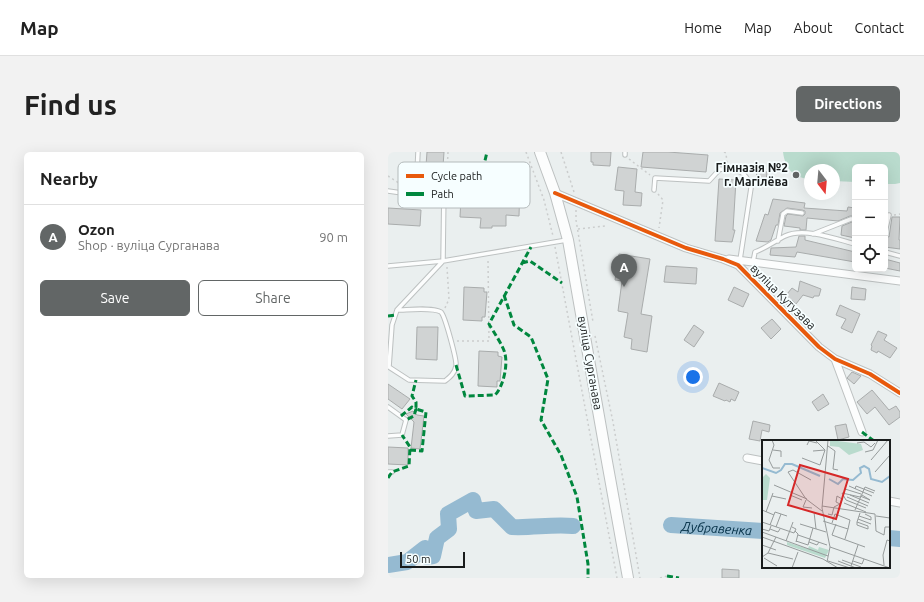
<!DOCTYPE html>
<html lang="en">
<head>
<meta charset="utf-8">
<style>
	body { margin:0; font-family:Ubuntu,sans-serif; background:#f2f2f2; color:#222 }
	.controls { position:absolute; right:12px; top:12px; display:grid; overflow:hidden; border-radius:6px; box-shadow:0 4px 16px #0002 }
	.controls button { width:36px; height:36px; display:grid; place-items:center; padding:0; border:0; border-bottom:1px solid #e0e0e0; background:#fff; color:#222; font:20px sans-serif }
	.compass { position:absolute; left:416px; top:12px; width:36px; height:36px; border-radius:50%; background:#fff; box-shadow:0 4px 16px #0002; rotate:164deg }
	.scale { position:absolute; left:12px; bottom:10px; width:65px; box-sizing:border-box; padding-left:4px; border:2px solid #191c1c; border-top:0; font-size:11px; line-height:14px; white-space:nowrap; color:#191c1c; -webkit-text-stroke:3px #f6feff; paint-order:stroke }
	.you { position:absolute; left:305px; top:225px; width:14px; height:14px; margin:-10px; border:3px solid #fff; border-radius:50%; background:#1a73e8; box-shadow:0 0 0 6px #1a73e833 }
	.badge { display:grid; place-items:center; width:26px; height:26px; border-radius:50%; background:#626666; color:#fff; font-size:13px; font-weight:700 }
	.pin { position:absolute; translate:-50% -33px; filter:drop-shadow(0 1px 2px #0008) }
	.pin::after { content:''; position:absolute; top:21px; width:14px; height:12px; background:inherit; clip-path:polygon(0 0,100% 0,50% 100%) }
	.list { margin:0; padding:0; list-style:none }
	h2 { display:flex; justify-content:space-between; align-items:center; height:52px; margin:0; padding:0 16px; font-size:17px }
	h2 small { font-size:13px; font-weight:400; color:#767676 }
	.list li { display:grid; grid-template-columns:26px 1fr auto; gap:12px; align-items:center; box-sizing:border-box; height:64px; padding:0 16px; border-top:1px solid #e0e0e0 }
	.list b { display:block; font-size:15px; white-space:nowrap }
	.list p { margin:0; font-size:13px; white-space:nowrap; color:#767676 }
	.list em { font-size:13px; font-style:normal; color:#767676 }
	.actions { display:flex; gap:8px; padding:12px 16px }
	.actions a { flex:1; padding:9px 0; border:1px solid #626666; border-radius:6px; text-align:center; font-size:14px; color:#626666 }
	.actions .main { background:#626666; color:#fff }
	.icon { flex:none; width:22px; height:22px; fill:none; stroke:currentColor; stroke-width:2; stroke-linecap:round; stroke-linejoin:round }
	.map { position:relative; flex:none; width:512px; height:426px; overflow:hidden; border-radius:6px }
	header { display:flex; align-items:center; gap:24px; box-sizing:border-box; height:56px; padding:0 20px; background:#fff; border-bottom:1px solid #e0e0e0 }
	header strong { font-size:19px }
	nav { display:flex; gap:22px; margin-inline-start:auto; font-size:14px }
	.intro { display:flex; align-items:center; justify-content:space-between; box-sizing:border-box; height:96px; padding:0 24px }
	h1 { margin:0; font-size:28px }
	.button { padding:10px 18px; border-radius:6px; background:#626666; color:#fff; font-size:14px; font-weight:700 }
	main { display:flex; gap:24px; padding:0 24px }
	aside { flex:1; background:#fff; border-radius:6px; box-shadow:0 4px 16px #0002 }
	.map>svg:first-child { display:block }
</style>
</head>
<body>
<header>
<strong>Map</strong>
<nav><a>Home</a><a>Map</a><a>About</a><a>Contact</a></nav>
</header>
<div class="intro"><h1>Find us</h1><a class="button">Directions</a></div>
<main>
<aside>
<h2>Nearby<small></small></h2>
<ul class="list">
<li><span class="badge">A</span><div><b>Ozon</b><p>Shop · вуліца Сурганава</p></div><em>90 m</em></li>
</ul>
<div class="actions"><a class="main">Save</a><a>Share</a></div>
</aside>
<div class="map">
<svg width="512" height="426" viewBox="0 0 512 426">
	<rect width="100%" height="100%" fill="#eaefef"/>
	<path fill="#b9dbcd" d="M395,0H512V31L507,32H497V15H467V30L446,29V18H422V27C405,26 397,16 395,0Z"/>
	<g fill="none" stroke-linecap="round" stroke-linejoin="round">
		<g stroke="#95bad1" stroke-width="16">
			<path id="s1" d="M283,373L375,379"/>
			<path d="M501,386L512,387"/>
			<path d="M0,413L19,410L37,396L39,405L45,404L49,386L61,377L60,362L85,348L88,359L106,357L124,375C145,376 164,372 185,374"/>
		</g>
	</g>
	<path fill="#d0d3d3" stroke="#a9acac" d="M39,0H56L53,43L36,42Z
		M203,0H223L222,14L205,13V10H203Z
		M255,0H280L320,3L318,20L253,15Z
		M230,15L249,17L247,40L254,41L253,54L235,53L236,39L227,38Z
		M369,19L379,20L378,29H368Z
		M100,22L121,23L120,31L132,32L131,64L118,63V74H104V76H92L93,66L72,65L73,46H87V43H99Z
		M331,27L348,28L345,78H347L344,90L327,89Z
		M385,47L417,51L416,56L459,59L460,55L467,56V64H462L450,69L419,66L418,78H412V76L396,74L398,64L400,62L415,64L417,62V59L414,58L399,56L392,61L390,73H388L383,88L380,90L368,89L377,62L380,63Z
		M0,56L33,58L32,74L0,72Z
		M504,65H512L511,88H512V97L497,95V84L501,85Z
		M464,70H467V86L453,83L454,74Z
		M411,84H417V88L467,100V110L409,100L407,105L382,103L383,96L408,95Z
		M231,102L262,107L253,162L264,164L259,200L243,197L244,187L236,185L240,161L230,159L234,129L227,128Z
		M497,107L512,111V119L497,116Z
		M278,114L309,116L308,132L276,130Z
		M412,129L433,137L431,144H426L425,146L415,143L408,152L404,148L399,153L394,148L404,136L410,140Z
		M76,135L96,136V140H99L97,165H94V169L75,168Z
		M346,135L361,142L355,155L340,148Z
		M464,135L478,137L477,148L463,147Z
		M452,153L472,162L464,181L453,176L458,167L448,163Z
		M384,167L393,177L383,187L373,176Z
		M306,173L316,180L306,195L296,188Z
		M29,175H50L49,208L28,207Z
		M490,179L499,183L496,188L509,196L502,206L490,199L489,201L483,198L484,194L483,193Z
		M91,199L110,200V204L114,205L112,229H109V235L90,234Z
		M464,220L473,224L466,232L459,226Z
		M331,231L351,240L347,249L343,247L342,250L338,248L337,249L325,244Z
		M0,232L22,247L14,257L0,247Z
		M484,238L501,258L508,254L512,260V265L501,273L487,255L479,262L469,250Z
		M435,242L441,252L430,259L424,250Z
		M25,259L29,263L36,264L32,297L23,296L26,270L18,262Z
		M365,269L382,273L381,280L374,278L372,289L361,287Z
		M458,272L461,285L450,288L447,274Z
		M0,295L20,296V313L0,312Z
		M334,417L351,418V426H334Z"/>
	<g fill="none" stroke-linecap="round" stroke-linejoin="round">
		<defs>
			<path id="lane" d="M237,3V0
				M266,38L267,26L321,29L332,17C349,18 358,17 363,36L352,108
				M0,39L28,43L30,0
				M28,43L56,51
				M497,80L501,63
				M425,82L463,67H467
				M390,89L395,62L399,59L414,61
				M497,100L512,104
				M365,110L367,100C378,96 387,89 397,84C416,75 448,87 467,92
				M0,114L55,109L179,88
				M9,158C19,158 45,155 53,160C57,164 69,208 68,214C67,221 62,225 57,229L21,228L1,215L4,173L9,158L55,109L56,34L58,28L65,25L96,27
				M0,255L18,268L14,283L0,284
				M0,320H4"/>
			<path id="street" d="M167,41L298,96L335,107L350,113L431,195L447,207L482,222L512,241
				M341,107L512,129
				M447,207L474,280
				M359,306L375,309
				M501,349L512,351"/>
			<path id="secondary" d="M152,0L167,41L180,88L218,304L240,426"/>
		</defs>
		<use href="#lane" stroke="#bdc1c1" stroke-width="5.5"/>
		<use href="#street" stroke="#bdc1c1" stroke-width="9"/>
		<use href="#secondary" stroke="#bdc1c1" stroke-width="12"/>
		<path stroke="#cbcdcd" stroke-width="1.5" stroke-dasharray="2 3" stroke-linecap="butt" d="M138,0L156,48L165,84
			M173,0L186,40
			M336,0L338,1L339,12
			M241,7L262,23
			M59,22L60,0
			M0,24L17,35
			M270,42L275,48L271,76
			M188,58V68L205,170
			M506,63L512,62
			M190,77L217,74
			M167,95L229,426
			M57,156L61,147L59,115
			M207,184L225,270L252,426
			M69,189H101L100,108
			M272,426L279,424"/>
		<use href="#lane" stroke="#fcfdfd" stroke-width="3.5"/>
		<use href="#street" stroke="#fcfdfd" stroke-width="7"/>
		<use href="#secondary" stroke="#fcfdfd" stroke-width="10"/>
		<path stroke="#00873e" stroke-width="3" stroke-dasharray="6 3" stroke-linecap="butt" d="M93,26L99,0
			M134,111L142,109L174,131
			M116,143L126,173L143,185L160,227L153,268L173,303L189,345L200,412V426
			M0,164L8,163
			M68,213L77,244L107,243C115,235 120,214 117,202C116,195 105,179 101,172L143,95
			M13,264L24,255L28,257L26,264L18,268
			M474,280L486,289
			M22,298L34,299L38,260L28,257V250L24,244L28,228
			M0,326L4,320L21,314L22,295L14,283
			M279,424L291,426"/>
		<defs>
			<path id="cycleway" d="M167,41L298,96L335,107L350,113L431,195L447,207L482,222L512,241"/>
		</defs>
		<use href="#cycleway" stroke="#f6feff" stroke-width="6"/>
		<use href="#cycleway" stroke="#e8590c" stroke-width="4"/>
	</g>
	<circle fill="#626666" stroke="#f6feff" stroke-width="1.5" cx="408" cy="23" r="4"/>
	<g text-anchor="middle" stroke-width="3.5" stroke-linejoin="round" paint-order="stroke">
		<g font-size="12" font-weight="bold" fill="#191c1c" stroke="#f6feff" text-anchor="end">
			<text x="400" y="20">Гімназія №2<tspan x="400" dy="14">г. Магілёва</tspan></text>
		</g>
		<g font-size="12" fill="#191c1c" stroke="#f6feff">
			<text transform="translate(395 145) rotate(45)" y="4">вуліца Кутузава</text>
			<text transform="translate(202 211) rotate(80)" y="4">вуліца Сурганава</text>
		</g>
		<g font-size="13" font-style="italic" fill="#012d44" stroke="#f6feff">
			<text dy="5" stroke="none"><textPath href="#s1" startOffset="46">Дубравенка</textPath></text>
		</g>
	</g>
	<g transform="translate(374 288)">
		<rect width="128" height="128" fill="#eaefef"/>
		<path d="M68,0L99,4L101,10L87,15L77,7L68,6ZM4,34L8,38L5,60H0V38ZM25,102L46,109L47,106L56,110L57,107L67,110L63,118L25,105Z" fill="#b9dbcd"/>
		<path fill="none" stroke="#95bad1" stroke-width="2" d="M0,28L14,33L19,30L23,24H30L58,36M67,39L76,44L81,39L91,40L99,33L98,28L102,26L107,29L109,39L120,42L128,36"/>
		<path fill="none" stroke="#969b9b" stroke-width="1" d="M10,0L12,5L7,20L11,28H18M53,0L63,10M95,3L102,2L109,7L113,3M45,5L47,1L55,3M66,6L73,11L71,29L76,30M11,10L19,11V17M103,12L111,10L116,0M40,18L58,25L63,10L51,11M109,20L126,0M113,32L128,15M49,40L31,30L26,32L44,59L60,71M12,45L45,59M87,46L110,56M83,49L99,54M93,49L94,46L112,53M28,55L40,60M88,55L107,63M10,56L24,59M98,56L108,60L100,55M85,57L106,66M98,57L80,53L84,60L104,68M44,60L41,67L50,68M82,63L104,72M60,66L113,74L114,91L122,95L123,87H128M0,70L12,75M93,70L103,47L113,51M4,72L11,53M52,72L54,89M66,74L70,75L72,67L78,64L79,63L80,59L75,56L74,62L78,64M97,76L109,80V77L103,74M114,76L128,78M96,79L109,84M61,81L86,89L83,99M0,82L32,93L34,89L30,87M95,82L106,86V89L95,85V82L98,73M70,83L73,74L88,80L86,89M38,84L64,92M74,84L70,95L103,107M8,85L13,72L25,76M14,87L19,74M0,89L7,91L9,86M8,89L16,92L18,89M33,91L36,94L34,102M0,92L66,116M36,95L65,105M0,97L61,119L76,128M24,101L31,82M34,101L46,105L51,88M47,102L55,105L57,102M0,105L14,110M68,107L128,128M6,113L31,119M0,117L6,113L14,97M2,118L15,126M80,120L99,127M66,121L88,128M76,121L94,128M91,121L100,124L102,119M65,122L68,107L60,68L66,0M122,125L121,115L125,100L128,101M89,126L96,105M30,128L36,112"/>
		<path fill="#d62828" fill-opacity="0.15" stroke="#d62828" stroke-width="2" d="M38,25L86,39L74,79L26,65Z"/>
		<rect width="128" height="128" fill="none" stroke="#191c1c" stroke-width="2"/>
	</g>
	<rect x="10" y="10" width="132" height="46" rx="6" fill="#f6feff" stroke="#b4babb" stroke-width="1"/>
	<rect x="18" y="22" width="18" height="4" fill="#e8590c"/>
	<rect x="18" y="40" width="18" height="4" fill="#00873e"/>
	<g font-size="11" fill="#191c1c">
		<text x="43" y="28">Cycle path</text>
		<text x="43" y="46">Path</text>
	</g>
</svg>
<div class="controls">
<button>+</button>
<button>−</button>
<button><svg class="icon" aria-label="locate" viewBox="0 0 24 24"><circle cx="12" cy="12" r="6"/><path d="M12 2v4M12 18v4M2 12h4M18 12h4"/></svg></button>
</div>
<svg class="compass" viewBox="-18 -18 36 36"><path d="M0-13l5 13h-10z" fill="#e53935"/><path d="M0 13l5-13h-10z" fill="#767676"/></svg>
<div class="scale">50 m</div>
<div class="you"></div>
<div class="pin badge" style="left:236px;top:135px">A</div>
</div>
</main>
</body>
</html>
